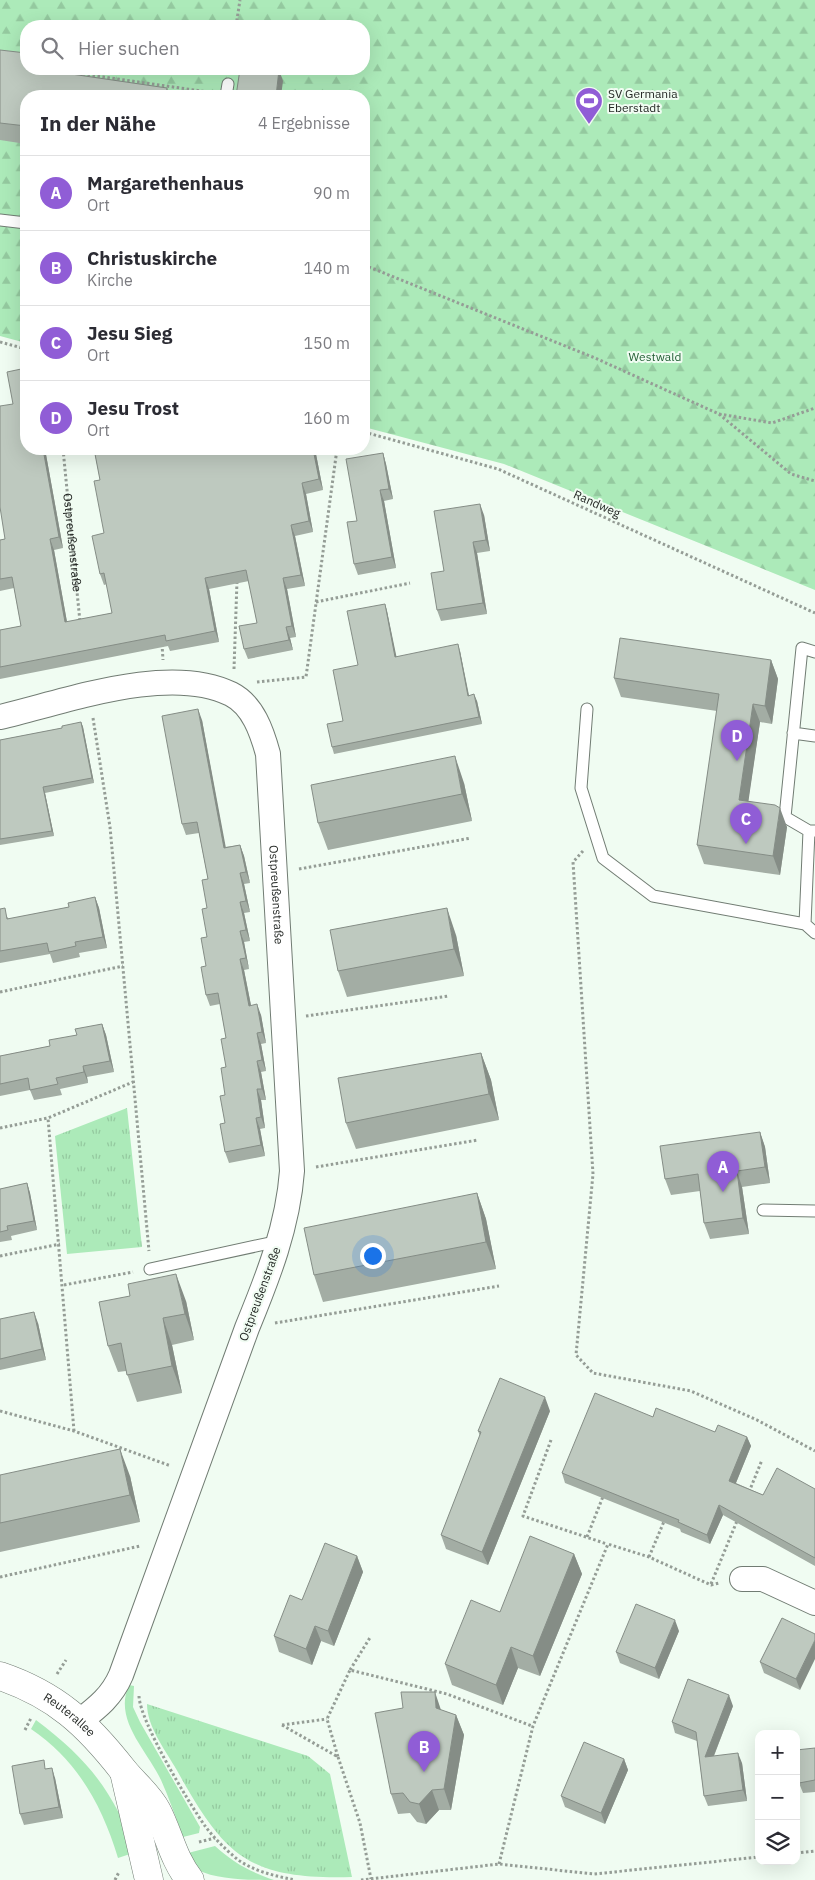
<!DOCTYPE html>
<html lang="de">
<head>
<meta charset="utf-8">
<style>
	body { margin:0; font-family:"IBM Plex Sans",sans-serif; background:#f2f2f3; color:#2b2b33 }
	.controls { position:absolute; right:15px; bottom:15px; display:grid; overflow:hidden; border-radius:10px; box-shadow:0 5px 20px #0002 }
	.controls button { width:45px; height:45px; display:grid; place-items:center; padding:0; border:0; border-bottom:1px solid #e1e1e2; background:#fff; color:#2b2b33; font:25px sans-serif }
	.you { position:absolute; left:372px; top:1255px; width:18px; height:18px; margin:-12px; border:4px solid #fff; border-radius:50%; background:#1a73e8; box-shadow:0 0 0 8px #1a73e833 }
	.badge { display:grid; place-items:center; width:32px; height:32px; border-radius:50%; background:#905dd6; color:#fff; font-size:16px; font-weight:700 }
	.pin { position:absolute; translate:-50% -41px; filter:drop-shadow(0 1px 2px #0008) }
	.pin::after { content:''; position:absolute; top:26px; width:18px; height:15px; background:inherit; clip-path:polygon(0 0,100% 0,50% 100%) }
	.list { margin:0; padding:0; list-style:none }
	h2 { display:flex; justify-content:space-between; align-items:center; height:65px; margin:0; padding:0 20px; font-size:21px }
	h2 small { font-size:16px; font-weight:400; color:#7c7c81 }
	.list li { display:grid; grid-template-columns:32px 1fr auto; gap:15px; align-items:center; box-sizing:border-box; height:75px; padding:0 20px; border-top:1px solid #e1e1e2 }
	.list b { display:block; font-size:19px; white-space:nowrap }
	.list p { margin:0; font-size:16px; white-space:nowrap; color:#7c7c81 }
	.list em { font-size:16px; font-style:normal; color:#7c7c81 }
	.icon { flex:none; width:28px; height:28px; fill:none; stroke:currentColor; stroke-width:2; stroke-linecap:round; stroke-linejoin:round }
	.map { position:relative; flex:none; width:815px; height:1880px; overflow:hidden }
	.search { position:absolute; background:#fff; box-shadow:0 5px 20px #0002; left:20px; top:20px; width:350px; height:55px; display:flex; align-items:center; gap:12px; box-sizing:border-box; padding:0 18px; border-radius:20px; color:#7c7c81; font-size:19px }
	.panel { position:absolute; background:#fff; box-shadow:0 5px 20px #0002; left:20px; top:90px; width:350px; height:365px; border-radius:20px }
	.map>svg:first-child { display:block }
</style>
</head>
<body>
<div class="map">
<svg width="815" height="1880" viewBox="0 0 815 1880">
	<defs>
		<pattern id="forest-firs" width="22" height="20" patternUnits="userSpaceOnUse" patternTransform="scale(1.25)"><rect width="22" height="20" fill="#aceab9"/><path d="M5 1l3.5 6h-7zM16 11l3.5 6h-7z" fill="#94c99f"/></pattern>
		<pattern id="park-tufts" width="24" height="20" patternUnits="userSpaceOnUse" patternTransform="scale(1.25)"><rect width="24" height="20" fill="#aceab9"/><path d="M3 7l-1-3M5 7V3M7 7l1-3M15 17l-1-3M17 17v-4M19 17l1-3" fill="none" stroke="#94c99f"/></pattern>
	</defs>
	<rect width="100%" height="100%" fill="#f0fcf2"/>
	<path fill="#aceab9" d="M129,1685L134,1686L133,1707L140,1722L200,1827L199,1833L183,1837C176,1818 169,1798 161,1780C147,1750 113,1720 129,1685Z
		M36,1720C88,1759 113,1791 136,1852L118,1858C102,1805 77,1760 31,1729Z
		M215,1846C234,1863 250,1872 274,1880C251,1880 217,1880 198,1870C193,1866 191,1858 188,1853Z"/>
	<path fill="url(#forest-firs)" fill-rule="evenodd" d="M0,0H815V590L504,464L364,427V96H26V343L0,336ZM26,26H364V69H26Z"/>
	<path fill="url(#park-tufts)" d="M127,1108L142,1247L67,1254L55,1136Z
		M147,1704L308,1756L330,1774L352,1877C246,1880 224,1855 175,1767C164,1748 147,1726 147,1704Z"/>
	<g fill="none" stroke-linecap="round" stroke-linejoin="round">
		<defs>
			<path id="service" d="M226,96L228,84
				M0,220L26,223
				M815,652L802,648L785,817L809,831H815
				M587,709L581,788L603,858L653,896L805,924L815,933
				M793,733L815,736
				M805,924L809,831
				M763,1210L815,1211
				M150,1269L279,1241"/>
			<g id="minor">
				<path id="s2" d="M0,717C65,702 168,663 231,694C253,705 262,732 268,754L292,1171C288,1226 268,1277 247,1328L121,1675C112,1696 98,1707 80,1721"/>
				<path d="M742,1579H763L815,1603"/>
			</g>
			<g id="tertiary">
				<path id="s3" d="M0,1676C56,1695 87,1724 123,1770C134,1784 148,1794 157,1811C169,1834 173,1859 190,1880"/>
				<path d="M124,1772L149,1880"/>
			</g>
		</defs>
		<use href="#service" stroke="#717c73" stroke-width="13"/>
		<use href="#minor" stroke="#717c73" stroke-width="26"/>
		<use href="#tertiary" stroke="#717c73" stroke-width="29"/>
		<g stroke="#959d96" stroke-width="3" stroke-dasharray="2.5 2.5" stroke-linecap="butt">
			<path d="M236,26L240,0"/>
			<path d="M48,69L208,92"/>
			<path d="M364,265L595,358L719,414L791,474L815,481"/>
			<path d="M0,342L26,349"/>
			<path d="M719,414L772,423L815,408"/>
			<path d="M364,432L498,469L815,613"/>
			<path id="s1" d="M63,449L80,622"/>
			<path d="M316,602L410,583"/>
			<path d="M162,644L163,660"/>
			<path d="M234,669L237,581"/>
			<path d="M257,682L306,677L337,449"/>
			<path d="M93,718L110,827L149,1251"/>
			<path d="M583,851L573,862L593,1174L576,1355L593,1373L691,1391L757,1420L815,1451"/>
			<path d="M299,869L471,838"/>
			<path d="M0,992L123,966"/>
			<path d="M306,1016L449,996"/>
			<path d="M0,1128L48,1118"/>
			<path d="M316,1167L478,1140"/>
			<path d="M0,1256L60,1244"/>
			<path d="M64,1285L133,1272"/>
			<path d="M275,1323L499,1286"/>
			<path d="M0,1411L74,1431L171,1466"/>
			<path d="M74,1431L48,1118L133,1082"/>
			<path d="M551,1440L523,1516L607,1544"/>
			<path d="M749,1492L762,1460"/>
			<path d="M587,1537L604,1494"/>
			<path d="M649,1557L665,1519"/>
			<path d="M0,1577L140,1546"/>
			<path d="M711,1584L737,1521"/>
			<path d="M350,1670L371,1636"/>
			<path d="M57,1674L66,1660"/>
			<path d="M139,1696C140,1722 189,1803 205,1826C214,1838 225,1849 237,1859C253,1871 275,1876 295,1880"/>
			<path d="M282,1725L338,1757L327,1719L350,1670L447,1694L532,1726"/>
			<path d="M282,1725L327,1719"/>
			<path d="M25,1730L31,1718"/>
			<path d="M338,1757L360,1823L371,1879"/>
			<path d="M199,1842L215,1838"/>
			<path d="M796,1853L815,1851"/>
			<path d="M499,1864L533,1726L608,1544L649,1557L711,1585L719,1583"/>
			<path d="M115,1880L119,1872"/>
			<path d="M361,1880L499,1864L594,1874L759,1857"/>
		</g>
		<use href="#service" stroke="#fff" stroke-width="11"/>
		<use href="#minor" stroke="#fff" stroke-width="24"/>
		<use href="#tertiary" stroke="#fff" stroke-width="28"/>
	</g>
	<path fill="#a3ada4" d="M0,50L26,69H40L26,96V144L0,140Z
		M26,449H45L63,548L54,550L67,622L112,613L107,584L104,585L100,574L104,533L100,480L94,449H315L323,490L306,494L313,532L295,536L305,586L287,589L296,637L290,638L293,650L248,659L244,649L257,623L249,581L209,589L219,642L170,651L168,646L0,679V630L21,626L14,588L0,591V540L5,539Z
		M383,453L386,464L393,499L384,501L396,568L358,575L354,564Z
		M484,515L490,551L477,553L487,614L441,621L437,610L444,571Z
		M385,604L387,611L396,657L460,651L469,695L477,701L482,724L334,754L332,747L343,721Z
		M771,660L778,679L772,724L760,722L748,801L787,827L780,875L704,864L697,845L717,711L621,697L614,678Z
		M202,720L225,847L240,845L244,856L250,883L244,884L250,912L244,913L250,941L244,942L249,969L244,970L251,1005L261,1015L266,1043L261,1044L266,1071L261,1072L266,1100H261L265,1128L260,1129L265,1156L229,1163L225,1152L226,1038L220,1004L210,1006L206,995L208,879L199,833L186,835L182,824Z
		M81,722L83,727L94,783L45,793L54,836L0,845V740L62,728Z
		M464,783L472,821L328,850L318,823Z
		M95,897L99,908L107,948L79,953L80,957L53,963L50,954L0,963V909L9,919L69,907Z
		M456,935L464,976L347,997L338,971Z
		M102,1024L106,1035L114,1072L87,1077L88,1083L60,1089L62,1095L34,1100L30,1090L0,1096V1056L50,1046Z
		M481,1053L491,1080L499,1120L356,1149L346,1123Z
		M760,1132L765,1147L770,1183L742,1187L749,1234L710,1239L704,1223L700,1191L671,1195L665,1179Z
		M27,1183L30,1193L37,1230L11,1236L12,1240L0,1242V1189Z
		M477,1193L486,1219L496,1269L323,1302L314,1275Z
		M186,1301L194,1340L172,1345L182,1393L137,1402L126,1371L118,1372L108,1346Z
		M0,1319L38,1323L46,1360L0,1370Z
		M550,1411L488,1565L446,1549L441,1535L480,1436L478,1431Z
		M653,1417L715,1432L747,1437L751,1446L736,1483L763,1495L815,1489V1566L723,1515L710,1544L681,1532L680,1529L565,1483L562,1473Z
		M0,1475L130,1476L140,1522L0,1552Z
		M574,1554L582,1574L540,1676L518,1668L503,1705L452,1685L445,1664L500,1612Z
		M357,1556L363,1572L334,1646L321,1641L312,1665L279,1652L274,1636L302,1600Z
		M782,1618L800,1690L764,1673L760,1662Z
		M679,1631L659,1679L620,1663L616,1652Z
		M733,1706L714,1756L742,1763L747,1801L708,1806L704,1796L697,1741L675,1733L672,1722Z
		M441,1710L456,1715L464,1735L451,1810H439L426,1824L417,1822L410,1813L398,1814L391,1794Z
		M815,1748V1792L803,1793L799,1783Z
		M624,1759L628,1770L605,1824L565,1807L561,1796Z
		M47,1769L55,1778L63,1818L24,1825L20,1814Z"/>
	<path fill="#858d86" d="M279,70L283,81L281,96H276Z
		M167,88L170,96H166Z
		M43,449H45L63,548L59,537Z
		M313,449H315L323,490L319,479Z
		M383,453L386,464L393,499L389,489Z
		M302,483L306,494L313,532L309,521Z
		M380,490L384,501L396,568L392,557Z
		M480,504L484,515L490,551L486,540Z
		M291,525L295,536L305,586L301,575Z
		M50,539L54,550L69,633L65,622Z
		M473,542L477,553L487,614L483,603Z
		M205,578L209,589L219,642L215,631Z
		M283,578L287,589L296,637L292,626Z
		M385,604L387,611L398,664L395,657Z
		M286,627L290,638L293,650L289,640Z
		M458,644L460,651L470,702L468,696Z
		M771,660L778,679L772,724L765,706Z
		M474,694L477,701L482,724L479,717Z
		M753,704L760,722L746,818L739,800Z
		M198,709L202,720L228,859L224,848Z
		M81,722L83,727L94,783L92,778Z
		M455,756L464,783L472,821L462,794Z
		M43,787L45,793L54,836L52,831Z
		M780,808L787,827L780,875L773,856Z
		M240,845L244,856L250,883L246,872Z
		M240,873L244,884L250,912L246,901Z
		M95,897L99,908L107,948L103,937Z
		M240,902L244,913L250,941L246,930Z
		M447,908L456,935L464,976L454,949Z
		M240,931L244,942L249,969L246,958Z
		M240,959L244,970L253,1016L249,1006Z
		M257,1004L261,1015L266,1043L262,1032Z
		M102,1024L106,1035L114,1072L110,1061Z
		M257,1033L261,1044L266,1071L262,1060Z
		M481,1053L491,1080L499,1120L489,1094Z
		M257,1061L261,1072L266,1100L262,1089Z
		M83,1066L87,1077L88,1083L84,1072Z
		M257,1089L261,1100L265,1128L261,1117Z
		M256,1118L260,1129L265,1156L261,1145Z
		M760,1132L765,1147L770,1183L765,1167Z
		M737,1171L742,1187L749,1234L743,1218Z
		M27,1183L30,1193L37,1230L34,1221Z
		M477,1193L486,1219L496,1269L486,1242Z
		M176,1274L186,1301L194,1340L185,1314Z
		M34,1312L38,1323L46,1360L42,1349Z
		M163,1318L172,1345L182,1393L172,1366Z
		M545,1397L550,1411L488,1565L482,1552Z
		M747,1437L751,1446L733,1490L729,1481Z
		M120,1449L130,1476L140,1522L130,1495Z
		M719,1505L723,1515L710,1544L707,1535Z
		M574,1554L582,1574L540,1676L533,1656Z
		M357,1556L363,1572L334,1646L328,1631Z
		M675,1620L679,1631L659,1679L655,1668Z
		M315,1626L321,1641L312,1665L306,1649Z
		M815,1640V1659L800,1690L796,1679Z
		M511,1647L518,1668L503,1705L496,1685Z
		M435,1692L442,1713L436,1708Z
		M729,1695L733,1706L709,1768L705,1757Z
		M456,1715L464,1735L451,1810L444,1789Z
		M738,1753L742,1763L747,1801L743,1790Z
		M624,1759L628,1770L605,1824L601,1813Z
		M52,1768L55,1778L63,1818L59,1807Z
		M432,1790L439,1810L426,1824L419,1804Z"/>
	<path fill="#bec9bf" stroke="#858d86" d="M0,50L26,53V69H37L167,88L166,96H26V126L0,123Z
		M240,69H268L279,70L276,96H236Z
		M26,368V449H43L59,537L50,539L65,622L112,613L104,573L100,574L92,536L104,533L94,481L100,480L94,449H313L319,479L302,483L309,521L291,525L301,575L283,578L292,626L286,627L289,640L244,649L239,626L257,623L246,570L205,578L215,631L166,641L165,635L0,667V630L21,626L12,577L0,579V540L5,539L0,507V406L13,404L7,372Z
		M383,453L389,489L380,490L392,557L354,564L347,522L357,521L346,459Z
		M480,504L486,540L473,542L483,603L437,610L431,573L444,571L434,511Z
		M385,604L395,657L458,644L468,696L474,694L479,717L332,747L327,724L343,721L333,670L358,665L347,611Z
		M620,638L771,660L765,706L753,704L739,800L775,805L780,808L773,856L697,845L719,694L614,678Z
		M198,709L224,848L240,845L246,872L240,873L246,901L240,902L246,930L240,931L246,958L240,959L249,1006L257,1004L262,1032L257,1033L262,1060L257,1061L262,1089H257L261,1117L256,1118L261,1145L225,1152L220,1124L225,1123L220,1096L225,1095L221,1068L226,1067L221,1039L226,1038L218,993L206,995L201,967L206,966L201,938L207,937L202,909L207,908L202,880L208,879L197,822L182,824L162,716Z
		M81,722L92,778L43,787L52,831L0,839V740L62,728V726Z
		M455,756L462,794L318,823L311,785Z
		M95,897L103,937L75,942L76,946L49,952L47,943L0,951V909L5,908L7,919L69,907L68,903Z
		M447,908L454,949L338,971L330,930Z
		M102,1024L110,1061L83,1066L84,1072L56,1078L58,1084L30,1090L28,1078L0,1084V1056L50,1046L49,1040L77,1035L75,1029Z
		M481,1053L489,1094L346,1123L338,1078Z
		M760,1132L765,1167L737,1171L743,1218L704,1223L698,1174L665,1179L660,1146Z
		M27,1183L34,1221L7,1226L8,1230L0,1232V1189Z
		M477,1193L486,1242L314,1275L304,1228Z
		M176,1274L185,1314L163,1318L172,1366L127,1375L121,1343L108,1346L99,1302L130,1296L128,1284Z
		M34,1312L42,1349L0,1359V1319Z
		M500,1378L545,1397L482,1552L441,1535L481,1432L478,1431Z
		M595,1393L653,1417L656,1408L715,1432L718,1425L747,1437L729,1481L763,1495L777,1468L815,1489V1558L719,1505L707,1535L678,1522L679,1520L562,1473Z
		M120,1449L130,1495L0,1523V1475Z
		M530,1536L574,1554L533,1656L511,1647L496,1685L445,1664L471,1600L500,1612Z
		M325,1543L357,1556L328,1631L315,1626L306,1649L274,1636L290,1595L302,1600Z
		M636,1604L675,1620L655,1668L616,1652Z
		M782,1618L815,1634V1640L796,1679L760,1662Z
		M688,1679L729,1695L705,1757L738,1753L743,1790L704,1796L696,1732L672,1722Z
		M401,1692H435L436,1708L456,1715L444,1789L432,1790L419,1804L410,1802L403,1793L391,1794L375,1713L403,1708Z
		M584,1742L624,1759L601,1813L561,1796Z
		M815,1748V1780L799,1783L796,1764V1750Z
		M44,1760L45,1769L52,1768L59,1807L20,1814L12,1766Z"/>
	<defs>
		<symbol id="stadium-pin" viewBox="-11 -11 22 30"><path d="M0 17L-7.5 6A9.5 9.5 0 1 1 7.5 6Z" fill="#905dd6" stroke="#f0fcf2"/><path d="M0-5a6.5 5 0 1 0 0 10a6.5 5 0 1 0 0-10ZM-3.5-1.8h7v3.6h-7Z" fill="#fff"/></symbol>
	</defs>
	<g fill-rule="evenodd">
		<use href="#stadium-pin" x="573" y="85" width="32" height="43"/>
	</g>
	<g text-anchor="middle" stroke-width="4" stroke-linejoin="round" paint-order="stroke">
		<g font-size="12" fill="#242825" stroke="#f0fcf2" text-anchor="start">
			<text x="608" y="98">SV Germania<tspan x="608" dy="14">Eberstadt</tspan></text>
		</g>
		<g font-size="12" fill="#246036" stroke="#f0fcf2">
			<text x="655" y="361">Westwald</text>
		</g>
		<g font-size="12" fill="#242825" stroke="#f0fcf2">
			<text transform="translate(597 504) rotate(24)" y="4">Randweg</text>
			<text dy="4" stroke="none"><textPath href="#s1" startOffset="94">Ostpreußenstraße</textPath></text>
			<text dy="4" stroke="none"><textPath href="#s2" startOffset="450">Ostpreußenstraße</textPath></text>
			<text transform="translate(260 1294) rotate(-70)" y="4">Ostpreußenstraße</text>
			<text dy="4" stroke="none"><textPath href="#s3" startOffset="80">Reuterallee</textPath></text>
		</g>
	</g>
</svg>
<div class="controls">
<button>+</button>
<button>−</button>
<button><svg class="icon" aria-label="layers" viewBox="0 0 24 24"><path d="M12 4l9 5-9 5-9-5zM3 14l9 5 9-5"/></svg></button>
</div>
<div class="you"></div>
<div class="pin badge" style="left:723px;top:1192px">A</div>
<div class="pin badge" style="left:424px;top:1772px">B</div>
<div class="pin badge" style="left:746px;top:844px">C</div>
<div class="pin badge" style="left:737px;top:761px">D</div>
<div class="search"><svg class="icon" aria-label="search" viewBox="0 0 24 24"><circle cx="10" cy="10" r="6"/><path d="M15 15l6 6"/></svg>Hier suchen</div>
<section class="panel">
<h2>In der Nähe<small>4 Ergebnisse</small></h2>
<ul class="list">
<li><span class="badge">A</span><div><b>Margarethenhaus</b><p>Ort</p></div><em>90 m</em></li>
<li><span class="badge">B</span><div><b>Christuskirche</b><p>Kirche</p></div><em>140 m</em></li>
<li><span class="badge">C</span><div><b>Jesu Sieg</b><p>Ort</p></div><em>150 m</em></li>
<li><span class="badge">D</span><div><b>Jesu Trost</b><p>Ort</p></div><em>160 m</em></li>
</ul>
</section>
</div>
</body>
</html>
